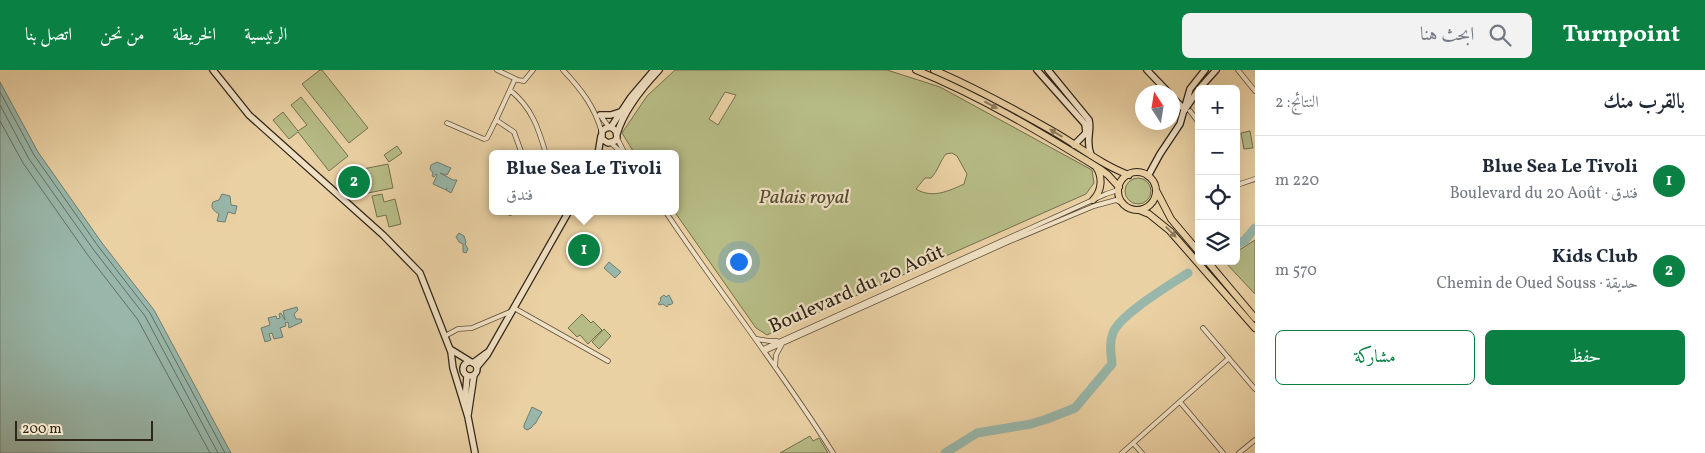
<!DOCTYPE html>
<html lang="ar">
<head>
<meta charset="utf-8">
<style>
	body { margin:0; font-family:Vollkorn,Amiri,serif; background:#f2f2f3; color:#1f2937; direction:rtl }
	.controls { position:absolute; right:15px; top:15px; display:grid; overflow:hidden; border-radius:8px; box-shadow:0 5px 20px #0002 }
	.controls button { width:45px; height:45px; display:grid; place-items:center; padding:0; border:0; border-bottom:1px solid #e0e1e3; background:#fff; color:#1f2937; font:25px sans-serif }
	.compass { position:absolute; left:1135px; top:15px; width:45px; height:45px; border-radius:50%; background:#fff; box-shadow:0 5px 20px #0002; rotate:348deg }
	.scale { position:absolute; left:15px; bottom:12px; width:138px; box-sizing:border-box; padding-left:5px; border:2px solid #2f2519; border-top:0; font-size:14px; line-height:18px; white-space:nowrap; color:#2f2519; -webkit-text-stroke:4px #f1e1c4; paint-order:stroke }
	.you { position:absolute; left:738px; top:191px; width:18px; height:18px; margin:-12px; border:4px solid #fff; border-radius:50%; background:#1a73e8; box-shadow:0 0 0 8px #1a73e833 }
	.badge { display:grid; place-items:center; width:32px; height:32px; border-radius:50%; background:#0b8043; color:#fff; font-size:16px; font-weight:700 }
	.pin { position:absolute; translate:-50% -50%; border:2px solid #fff; box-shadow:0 1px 5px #0006 }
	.popup { position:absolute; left:489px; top:80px; width:190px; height:65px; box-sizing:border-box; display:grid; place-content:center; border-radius:8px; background:#fff; filter:drop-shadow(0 1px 4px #0005); font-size:16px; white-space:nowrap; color:#747a83 }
	.popup b { font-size:19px; color:#1f2937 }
	.popup::after { content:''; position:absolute; left:50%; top:100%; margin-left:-10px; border:10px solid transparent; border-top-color:#fff }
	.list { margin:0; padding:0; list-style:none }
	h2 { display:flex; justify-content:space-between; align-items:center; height:65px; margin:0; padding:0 20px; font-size:21px }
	h2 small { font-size:16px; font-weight:400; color:#747a83 }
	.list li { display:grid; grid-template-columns:32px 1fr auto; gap:15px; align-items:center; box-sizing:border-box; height:90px; padding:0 20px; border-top:1px solid #e0e1e3 }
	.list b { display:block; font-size:19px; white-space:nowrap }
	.list p { margin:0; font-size:16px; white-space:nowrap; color:#747a83 }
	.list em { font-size:16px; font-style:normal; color:#747a83 }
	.actions { display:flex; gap:10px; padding:15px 20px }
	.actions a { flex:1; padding:11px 0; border:1px solid #0b8043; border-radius:8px; text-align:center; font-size:18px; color:#0b8043 }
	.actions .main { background:#0b8043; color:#fff }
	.icon { flex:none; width:28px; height:28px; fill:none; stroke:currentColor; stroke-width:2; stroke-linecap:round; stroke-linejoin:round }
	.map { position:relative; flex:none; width:1255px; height:383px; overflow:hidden; direction:ltr }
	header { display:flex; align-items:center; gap:30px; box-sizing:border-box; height:70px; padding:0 25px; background:#0b8043; color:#fff }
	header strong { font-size:24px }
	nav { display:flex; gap:28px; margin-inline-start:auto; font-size:18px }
	.search { width:350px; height:45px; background:#f2f2f3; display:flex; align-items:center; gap:12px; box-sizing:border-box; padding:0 18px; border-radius:8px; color:#747a83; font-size:19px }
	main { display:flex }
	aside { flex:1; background:#fff }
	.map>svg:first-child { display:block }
</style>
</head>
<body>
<header>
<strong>Turnpoint</strong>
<div class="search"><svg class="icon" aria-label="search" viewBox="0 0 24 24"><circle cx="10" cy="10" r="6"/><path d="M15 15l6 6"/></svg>ابحث هنا</div>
<nav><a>الرئيسية</a><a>الخريطة</a><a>من نحن</a><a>اتصل بنا</a></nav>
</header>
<main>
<aside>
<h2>بالقرب منك<small>النتائج: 2</small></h2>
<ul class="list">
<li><span class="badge">1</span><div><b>Blue Sea Le Tivoli</b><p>فندق · Boulevard du 20 Août</p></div><em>220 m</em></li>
<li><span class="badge">2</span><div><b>Kids Club</b><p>حديقة · Chemin de Oued Souss</p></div><em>570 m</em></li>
</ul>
<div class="actions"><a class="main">حفظ</a><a>مشاركة</a></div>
</aside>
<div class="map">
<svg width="1255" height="383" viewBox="0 0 1255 383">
	<rect width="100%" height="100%" fill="#ead1a4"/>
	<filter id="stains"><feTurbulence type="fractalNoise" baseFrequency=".004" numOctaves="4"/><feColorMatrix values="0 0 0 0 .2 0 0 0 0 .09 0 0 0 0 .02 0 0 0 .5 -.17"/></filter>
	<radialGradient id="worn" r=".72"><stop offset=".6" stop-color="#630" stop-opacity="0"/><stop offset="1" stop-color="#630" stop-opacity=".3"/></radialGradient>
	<path fill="#b7bc86" stroke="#737050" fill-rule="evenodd" d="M320,0H322L368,58L349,73L302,14Z
		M675,0H887L940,17L1092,100L1094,113L1086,124L767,265L756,258L674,141L675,84H635L622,63L647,26ZM725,22L736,25L718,55L709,49ZM952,83L957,86L967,104L964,114C949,121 932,129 916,119L925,108H931C938,101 940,91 946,84Z
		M301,27L348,86L329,101L298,62L289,69L273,50L283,42L298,61L307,55L291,35Z
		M1250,61L1253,78L1244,79L1241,63Z
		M397,76L402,83L389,92L384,85Z
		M388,94L393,118L368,123L363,99Z
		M1125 121a13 13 0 1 1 26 0a13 13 0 1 1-26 0Z
		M382,124L384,132L395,129L401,154L389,157L386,145L377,147L372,126Z
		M1255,170V224L1224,191H1236V182Z
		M582,244L591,253L593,251L602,260L588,274L580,265L577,267L568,258Z
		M604,259L611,266L599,279L592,272Z
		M810,366L813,371L819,368L828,383H780Z"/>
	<path fill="#98b7aa" stroke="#6e7d70" d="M0,12L38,82L102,173L154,240L231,383H0Z
		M437,92L451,98L447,105L440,103L453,110H457L451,123L446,120L447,118L446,120L433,114L437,105L436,104L434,107L432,106L433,103L430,99L431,95Z
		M222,124L230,126L231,135L237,136L235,144L228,142L225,152L217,151L219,144C214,141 210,138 213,132L219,130Z
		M459,163L464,166L466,172L465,174L468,179L466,183L463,182V174L459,172L456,167Z
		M609,192L621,202L615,208L604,198Z
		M664,225L666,227L669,225L673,233L670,235L669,234L667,237L663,234L660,235L658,234L661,230L660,228Z
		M297,237L298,240L294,244L296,249H301L302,252L289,258L288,252L285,253L286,256L280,258L283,267L274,269L272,263L269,264L271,270L265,272L261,258L270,255L268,248L276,246L277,249L280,248L279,244L281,243L285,250L283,241Z
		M532,337L542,342L535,354H534L531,358L527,360L524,358V355Z"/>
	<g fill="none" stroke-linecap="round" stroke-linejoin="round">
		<path stroke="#646e62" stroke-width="1" d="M0,22L34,85L98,176L150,243L225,383
			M0,35L29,89L93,179L145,246L218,383
			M0,51L23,93L87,184L138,250L210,383"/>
		<path stroke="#98b7aa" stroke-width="9" d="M1236,175L1245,170L1255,158
			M945,383L977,363L1031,354L1047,349L1075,338L1112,294C1111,283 1109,273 1113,263C1119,245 1170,215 1188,203"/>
		<defs>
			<path id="street" d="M497,0L518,10L524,11L533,0
				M563,0C581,19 595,37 602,63
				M1238,0L1255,21
				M515,9L496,50L514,62L522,84
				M510,20C532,38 538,57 546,84
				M1190,41L1199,53
				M600,45L609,57
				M447,53L484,69L487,68L496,50
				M617,68L625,84
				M611,73L623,84
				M1236,111L1240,114L1255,109
				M507,141L510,143L514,141
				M665,141C720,223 781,300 833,383
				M514,238L608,291
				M1203,258L1255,319
				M445,266L458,259L472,258L512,241
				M757,269L769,271H777
				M763,279L1106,124L1118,120
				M765,281L1008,172L1094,136L1116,130L1122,133
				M775,297L776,285L782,274
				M1180,332L1223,383
				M1133,373L1142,383
				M1122,383L1229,288
				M1239,383L1255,370"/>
			<path id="secondary" d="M213,0L249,45L383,165L420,203L451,282L453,298L468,347L475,383
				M1037,0L1085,54L1086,63L1074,75
				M1048,0L1089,50C1092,62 1085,70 1091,85
				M1147,0L1168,22
				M1199,19L1216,0
				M1172,27L1185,40
				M1186,38L1199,19
				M600,45H611L620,42
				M611,57L616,61L617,67L615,71L608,73L602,69V61L606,58L611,57L631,27L654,0
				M617,64C624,40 642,18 659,0
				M598,84L601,66
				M1148,106L1160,84L1180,54L1190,19L1205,0
				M450,279L471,292
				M463 299a7 7 0 1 1 14 0a7 7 0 1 1-14 0Z
				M473,293L488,282
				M477,297L487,285L569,141
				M465,331L467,306
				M468,345L474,305"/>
			<path id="primary" d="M916,0C980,26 1040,62 1100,99L1108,105L1119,117
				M934,0C976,18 1016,40 1056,63C1080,77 1102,95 1129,105
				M1118 121a19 19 0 1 1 38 0a19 19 0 1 1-38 0Z
				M1157,122L1171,149L1199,182
				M1093,130C1102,121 1103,107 1096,97
				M1139,140L1149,144L1170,161L1255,258
				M1207,191L1255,248"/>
		</defs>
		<use href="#street" stroke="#5e503c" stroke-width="5.5"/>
		<use href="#secondary" stroke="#2f2519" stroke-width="8"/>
		<use href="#primary" stroke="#2f2519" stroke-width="8"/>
		<use href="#street" stroke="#f1e1c4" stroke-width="4"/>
		<use href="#secondary" stroke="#f1e1c4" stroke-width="5.5"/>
		<use href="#primary" stroke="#ead1a4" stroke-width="6"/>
	</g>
	<defs><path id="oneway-solid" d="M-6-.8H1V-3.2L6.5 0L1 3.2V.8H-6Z" transform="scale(1.25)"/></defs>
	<g fill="#8c7b5e">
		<use href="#oneway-solid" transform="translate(991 35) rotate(28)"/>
		<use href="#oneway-solid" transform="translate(1056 63) rotate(-149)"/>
		<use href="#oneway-solid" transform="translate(1171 162) rotate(46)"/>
	</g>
	<g text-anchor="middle" stroke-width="4.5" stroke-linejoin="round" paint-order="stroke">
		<g font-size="20" font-style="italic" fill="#514b34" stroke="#f1e1c4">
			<text x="804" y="133">Palais royal</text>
		</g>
		<g font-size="20" fill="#2f2519" stroke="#f1e1c4">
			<text transform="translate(856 218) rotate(-24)" y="7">Boulevard du 20 Août</text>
		</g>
	</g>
	<rect width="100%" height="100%" filter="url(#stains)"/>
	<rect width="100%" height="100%" fill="url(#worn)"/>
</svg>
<div class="controls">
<button>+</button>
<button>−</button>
<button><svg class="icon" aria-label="locate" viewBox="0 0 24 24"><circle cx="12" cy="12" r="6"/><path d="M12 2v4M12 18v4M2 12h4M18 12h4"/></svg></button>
<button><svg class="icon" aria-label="layers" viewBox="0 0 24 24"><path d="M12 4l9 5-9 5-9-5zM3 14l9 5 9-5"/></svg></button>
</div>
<svg class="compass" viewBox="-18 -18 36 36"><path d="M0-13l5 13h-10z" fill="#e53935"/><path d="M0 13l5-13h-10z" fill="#747a83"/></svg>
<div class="scale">200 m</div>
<div class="you"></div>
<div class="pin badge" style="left:584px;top:180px">1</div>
<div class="popup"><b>Blue Sea Le Tivoli</b>فندق</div>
<div class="pin badge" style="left:354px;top:112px">2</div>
</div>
</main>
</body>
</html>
